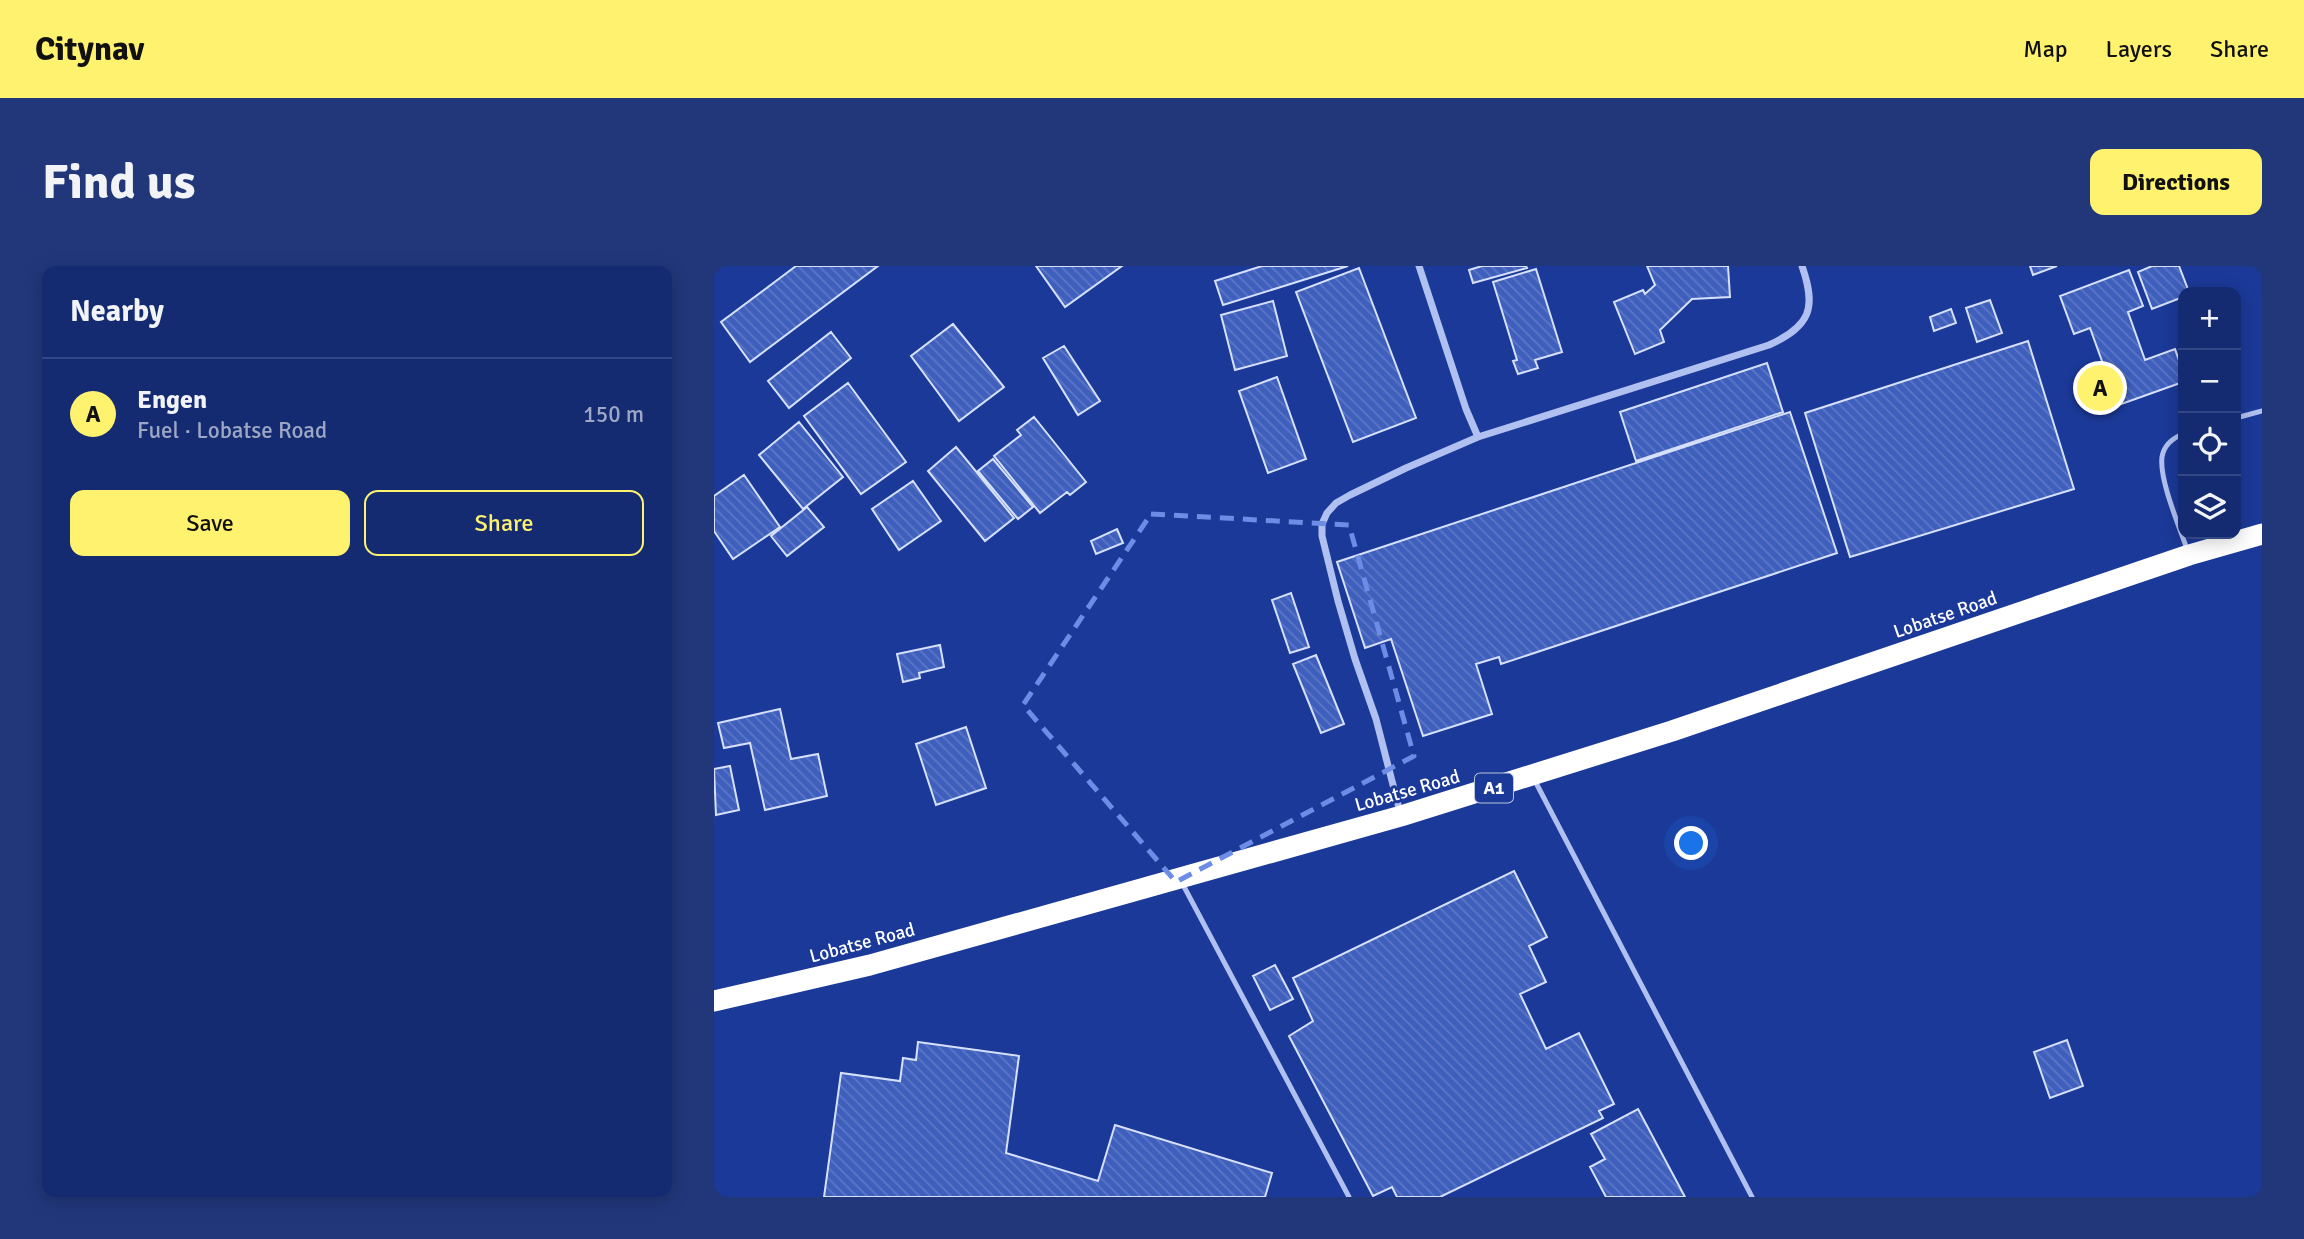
<!DOCTYPE html>
<html lang="en">
<head>
<meta charset="utf-8">
<style>
	body { margin:0; font-family:Signika,sans-serif; background:#21377a; color:#f1f3f6 }
	.controls { position:absolute; right:21px; top:21px; display:grid; overflow:hidden; border-radius:14px; box-shadow:0 4px 18px #0003 }
	.controls button { width:63px; height:63px; display:grid; place-items:center; padding:0; border:0; border-bottom:2px solid #334784; background:#142b72; color:#f1f3f6; font:35px sans-serif }
	.you { position:absolute; left:978px; top:578px; width:24px; height:24px; margin:-18px; border:5px solid #fff; border-radius:50%; background:#1a73e8; box-shadow:0 0 0 10px #1a73e833 }
	.badge { display:grid; place-items:center; width:46px; height:46px; border-radius:50%; background:#fff26f; color:#111; font-size:23px; font-weight:700 }
	.pin { position:absolute; translate:-50% -50%; border:4px solid #fff; box-shadow:0 2px 7px #0006 }
	.list { margin:0; padding:0; list-style:none }
	h2 { display:flex; justify-content:space-between; align-items:center; height:91px; margin:0; padding:0 28px; font-size:30px }
	h2 small { font-size:23px; font-weight:400; color:#9da7c4 }
	.list li { display:grid; grid-template-columns:46px 1fr auto; gap:21px; align-items:center; box-sizing:border-box; height:112px; padding:0 28px; border-top:2px solid #334784 }
	.list b { display:block; font-size:26px; white-space:nowrap }
	.list p { margin:0; font-size:23px; white-space:nowrap; color:#9da7c4 }
	.list em { font-size:23px; font-style:normal; color:#9da7c4 }
	.actions { display:flex; gap:14px; padding:21px 28px }
	.actions a { flex:1; padding:16px 0; border:2px solid #fff26f; border-radius:14px; text-align:center; font-size:24px; color:#fff26f }
	.actions .main { background:#fff26f; color:#111 }
	.icon { flex:none; width:38px; height:38px; fill:none; stroke:currentColor; stroke-width:2; stroke-linecap:round; stroke-linejoin:round }
	.map { position:relative; flex:none; width:1548px; height:931px; overflow:hidden; border-radius:14px }
	header { display:flex; align-items:center; gap:42px; box-sizing:border-box; height:98px; padding:0 35px; background:#fff26f; color:#111 }
	header strong { font-size:33px }
	nav { display:flex; gap:38px; margin-inline-start:auto; font-size:24px }
	.intro { display:flex; align-items:center; justify-content:space-between; box-sizing:border-box; height:168px; padding:0 42px }
	h1 { margin:0; font-size:49px }
	.button { padding:18px 32px; border-radius:14px; background:#fff26f; color:#111; font-size:24px; font-weight:700 }
	main { display:flex; gap:42px; padding:0 42px }
	aside { flex:1; background:#142b72; border-radius:14px; box-shadow:0 4px 18px #0003 }
	.map>svg:first-child { display:block }
</style>
</head>
<body>
<header>
<strong>Citynav</strong>
<nav><a>Map</a><a>Layers</a><a>Share</a></nav>
</header>
<div class="intro"><h1>Find us</h1><a class="button">Directions</a></div>
<main>
<aside>
<h2>Nearby<small></small></h2>
<ul class="list">
<li><span class="badge">A</span><div><b>Engen</b><p>Fuel · Lobatse Road</p></div><em>150 m</em></li>
</ul>
<div class="actions"><a class="main">Save</a><a>Share</a></div>
</aside>
<div class="map">
<svg width="1548" height="931" viewBox="0 0 1548 931">
	<defs>
		<pattern id="building-back-hatch" width="6" height="6" patternUnits="userSpaceOnUse" patternTransform="scale(1.75)"><rect width="6" height="6" fill="#3f5fbd"/><path d="M-1 5l2 2M0 0l6 6M5-1l2 2" fill="none" stroke="#5c77c7"/></pattern>
	</defs>
	<rect width="100%" height="100%" fill="#1b3998"/>
	<path fill="url(#building-back-hatch)" stroke="#d7e0fb" stroke-width="2" d="M82,0H164L36,96L7,56Z
		M322,0H408L351,41Z
		M548,0H634L509,39L501,15Z
		M768,0H812L813,2L759,17L755,4Z
		M933,0H1014L1016,31L978,33L946,64L950,76L921,88L900,36L929,24L931,28L941,19Z
		M1316,0H1343L1319,9Z
		M1438,0H1465L1475,26H1469V31L1438,43L1424,6Z
		M645,2L702,152L639,176L582,26Z
		M822,3L848,86L821,94L824,102L804,108L799,95L803,94L779,16Z
		M1415,4L1429,40L1414,46L1431,94L1461,83L1469,106V116L1385,146L1374,116L1393,109L1376,62L1360,68L1346,30Z
		M1276,34L1288,67L1263,76L1252,42Z
		M559,35L573,90L521,104L507,49Z
		M1237,43L1242,57L1220,65L1216,51Z
		M239,58L290,121L245,155L197,90Z
		M117,66L137,92L75,142L54,115Z
		M1314,75L1360,223L1136,291L1091,147Z
		M350,80L386,135L364,149L329,92Z
		M1053,97L1069,146L922,195L906,146Z
		M563,111L592,193L554,207L525,125Z
		M134,117L192,196L147,228L90,150Z
		M1076,146L1123,287L787,398L785,391L762,398L778,448L709,470L677,373L651,382L623,296Z
		M320,151L372,216L356,229L353,226L326,247L280,190L307,169L303,164Z
		M85,156L129,211L89,243L45,189Z
		M242,181L300,252L271,275L214,205Z
		M279,193L319,241L304,253L264,205Z
		M30,209L66,261L19,293L0,265V230Z
		M199,215L227,255L185,284L158,243Z
		M93,241L110,261L73,290L57,270Z
		M403,263L409,277L382,288L377,275Z
		M577,327L595,381L576,387L558,334Z
		M226,379L230,401L205,407L206,412L189,416L183,388Z
		M602,389L630,458L607,467L579,398Z
		M66,443L77,493L104,488L113,530L51,544L36,477L10,482L4,457Z
		M252,461L272,522L222,539L202,478Z
		M16,500L25,544L2,549L0,503Z
		M800,605L833,671L815,680L832,716L806,728L832,783L865,767L900,838L885,845L889,852L726,931H683L678,921L659,930L575,770L599,755L579,712Z
		M561,699L579,733L556,744L539,710Z
		M1353,774L1369,820L1336,832L1320,786Z
		M204,776L305,790L292,887L384,915L401,859L558,907L551,931H110L127,807L186,815L189,792L202,794Z
		M924,843L971,931H892L876,901L891,893L877,868Z"/>
	<g fill="none" stroke-linecap="round" stroke-linejoin="round">
		<path stroke="#b0c0f0" stroke-width="5" d="M1522,152L1548,145
			M1469,168C1459,172 1450,179 1448,191C1445,214 1466,262 1474,286
			M820,513L1038,931
			M467,615L635,931"/>
		<path stroke="#b0c0f0" stroke-width="7" d="M705,0L752,143L764,171
			M686,546L662,453L641,393L624,335L608,270V258L613,247L622,237L636,229L692,202L764,171L1055,79C1096,60 1103,43 1088,0"/>
		<path stroke="#fff" stroke-width="21" d="M0,735L156,699L687,550L958,465L1475,289L1548,268"/>
	</g>
	<path fill="none" stroke="#6c8ce6" stroke-width="5" stroke-dasharray="14 9" stroke-linejoin="round" d="M437,248L635,259L700,490L462,616L309,439Z"/>
	<g text-anchor="middle" stroke-width="6" stroke-linejoin="round" paint-order="stroke">
		<rect fill="#1b3998" stroke="#bbc4e0" stroke-width="2" x="761" y="507.5" width="38" height="29" rx="5"/>
		<g font-size="18" font-weight="bold" fill="#fff">
			<text x="780" y="528">A1</text>
		</g>
		<g font-size="19" fill="#fff" stroke="#1b3998">
			<text transform="translate(1231 348) rotate(-19)" y="7">Lobatse Road</text>
			<text transform="translate(693 524) rotate(-16)" y="7">Lobatse Road</text>
			<text transform="translate(148 676) rotate(-15)" y="7">Lobatse Road</text>
		</g>
	</g>
</svg>
<div class="controls">
<button>+</button>
<button>−</button>
<button><svg class="icon" aria-label="locate" viewBox="0 0 24 24"><circle cx="12" cy="12" r="6"/><path d="M12 2v4M12 18v4M2 12h4M18 12h4"/></svg></button>
<button><svg class="icon" aria-label="layers" viewBox="0 0 24 24"><path d="M12 4l9 5-9 5-9-5zM3 14l9 5 9-5"/></svg></button>
</div>
<div class="you"></div>
<div class="pin badge" style="left:1386px;top:122px">A</div>
</div>
</main>
</body>
</html>
